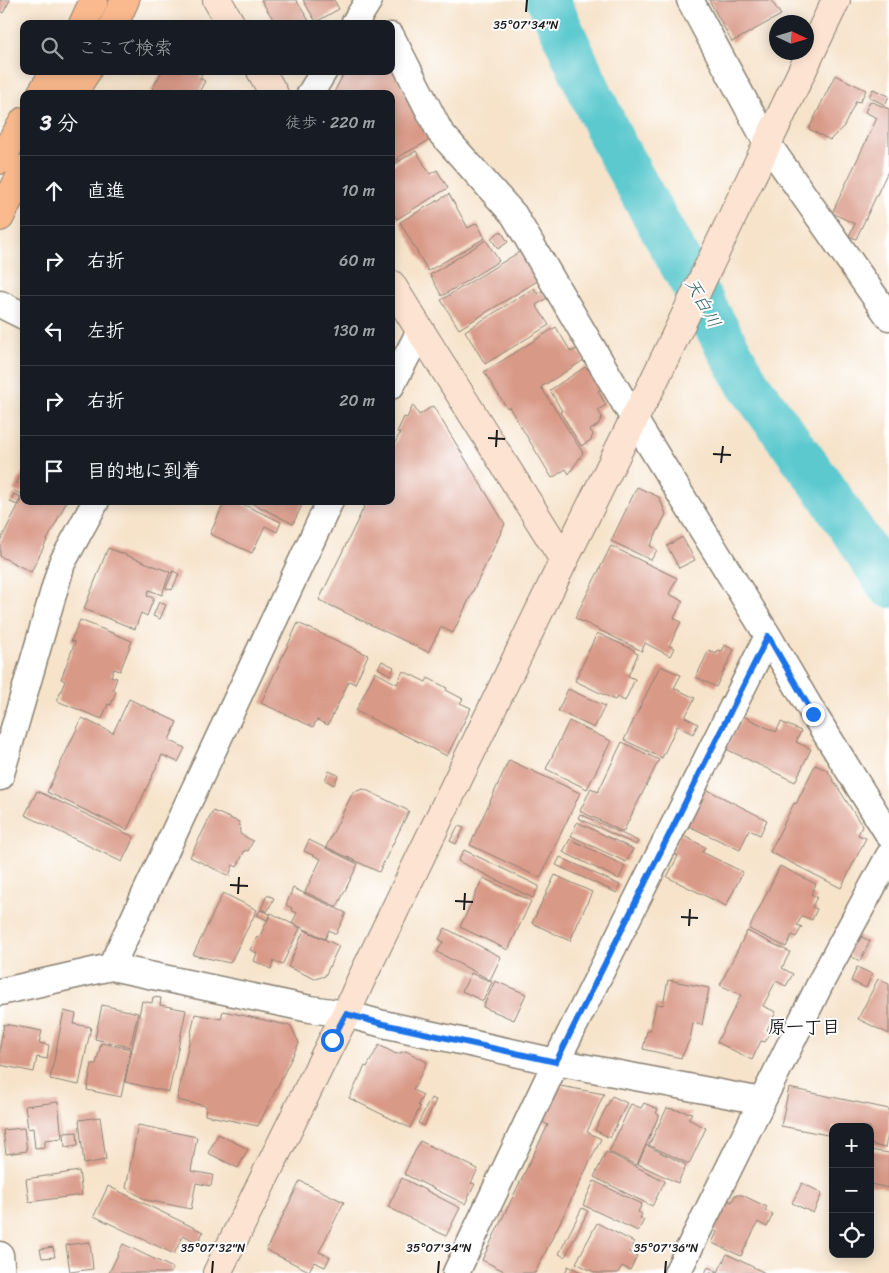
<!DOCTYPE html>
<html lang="ja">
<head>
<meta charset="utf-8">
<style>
	body { margin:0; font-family:Sriracha,"Klee One",sans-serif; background:#242831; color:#f1f3f6 }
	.controls { position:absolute; right:15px; bottom:15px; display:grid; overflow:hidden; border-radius:10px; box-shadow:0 2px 12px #0003 }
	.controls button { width:45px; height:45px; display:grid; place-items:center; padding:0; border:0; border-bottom:1px solid #363941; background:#171b24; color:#f1f3f6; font:25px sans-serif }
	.compass { position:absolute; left:769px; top:15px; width:45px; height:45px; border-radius:50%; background:#171b24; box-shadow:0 2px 12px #0003; rotate:94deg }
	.stop { position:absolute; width:15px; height:15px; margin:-11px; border:4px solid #1a73e8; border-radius:50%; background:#fff }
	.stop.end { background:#1a73e8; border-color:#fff; box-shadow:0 1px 5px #0008 }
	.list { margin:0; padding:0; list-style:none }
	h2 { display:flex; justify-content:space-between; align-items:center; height:65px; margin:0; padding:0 20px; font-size:21px }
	h2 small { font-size:16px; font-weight:400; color:#9ea1a6 }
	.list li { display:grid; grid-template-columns:32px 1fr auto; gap:15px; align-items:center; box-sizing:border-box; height:70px; padding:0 20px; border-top:1px solid #363941 }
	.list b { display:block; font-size:19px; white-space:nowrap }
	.list em { font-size:16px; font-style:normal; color:#9ea1a6 }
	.icon { flex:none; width:28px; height:28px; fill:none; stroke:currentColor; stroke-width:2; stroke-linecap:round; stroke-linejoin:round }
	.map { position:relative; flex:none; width:889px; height:1273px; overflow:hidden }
	.search { position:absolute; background:#171b24; box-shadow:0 2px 12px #0003; left:20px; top:20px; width:375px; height:55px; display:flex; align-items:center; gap:12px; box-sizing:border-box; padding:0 18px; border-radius:10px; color:#9ea1a6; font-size:19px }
	.panel { position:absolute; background:#171b24; box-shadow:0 2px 12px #0003; left:20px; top:90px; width:375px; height:415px; border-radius:10px }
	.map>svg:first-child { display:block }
</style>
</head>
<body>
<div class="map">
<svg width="889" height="1273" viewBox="0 0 889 1273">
	<rect width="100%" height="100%" fill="#fff"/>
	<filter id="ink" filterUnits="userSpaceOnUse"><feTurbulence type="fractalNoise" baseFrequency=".02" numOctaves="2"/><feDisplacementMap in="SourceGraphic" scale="10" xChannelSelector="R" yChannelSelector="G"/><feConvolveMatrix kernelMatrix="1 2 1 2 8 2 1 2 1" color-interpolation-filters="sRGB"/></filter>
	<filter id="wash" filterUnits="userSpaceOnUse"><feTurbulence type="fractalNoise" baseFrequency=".0096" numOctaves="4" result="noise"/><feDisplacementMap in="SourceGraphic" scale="20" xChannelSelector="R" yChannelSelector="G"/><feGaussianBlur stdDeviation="1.12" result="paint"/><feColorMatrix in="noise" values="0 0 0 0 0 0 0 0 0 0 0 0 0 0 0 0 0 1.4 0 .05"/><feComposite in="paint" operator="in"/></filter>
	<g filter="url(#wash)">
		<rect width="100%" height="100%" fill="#f6e3ca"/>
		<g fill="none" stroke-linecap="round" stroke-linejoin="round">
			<path stroke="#5bc9cf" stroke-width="44" d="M548,0L613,142L748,384L827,492L889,586"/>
		</g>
		<g id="blocks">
			<path fill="#d99987" d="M0,0H10L3,13L0,11Z
				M261,0H296L311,24H276Z
				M303,0H334L339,9L316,22Z
				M709,0H771L781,15L732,42Z
				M391,66L430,140L398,157L399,159L391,162V94H333L345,71H391Z
				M162,71H197L202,74L200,78L205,81L198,94H156L151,91Z
				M835,75L866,90L860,102L856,101L844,126L830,140L809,129Z
				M873,89L889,96L885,105L869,97Z
				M870,101L889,109V169L856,239L849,236L855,224L832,213L877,118L865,112Z
				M416,151L430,174L437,170L448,188L397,219L391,210V166Z
				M449,194L468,228L477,223L485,238L428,271L400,222Z
				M501,231L508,242L498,249L491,238Z
				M486,240L499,261L442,296L430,275Z
				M521,251L539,280L459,329L441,300Z
				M534,288L538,294L542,291L547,298L536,305L549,325L485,364L465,331Z
				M556,327L571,352L577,349L584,360L541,387L583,453L569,474L566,469L552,478L509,407L507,408L484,372Z
				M585,367L587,369L588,368L601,389L598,391L606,405L598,410L602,417L598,425L590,430L593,434L591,440L581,446L560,412L562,411L550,390Z
				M413,405L419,415L433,406L505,524L453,633L441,627L428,652L319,600L367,501H391V451L400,433L397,432L404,417L407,418Z
				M24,470V488L21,494L13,490Z
				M637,487L659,497L666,514L650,546L657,550L651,560L611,541Z
				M14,494L21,497L17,505L10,502Z
				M24,494V501H67L31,572L0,556V541Z
				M225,501H236L281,522L277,532L265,526L252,553L210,534Z
				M248,501H303V503L293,524Z
				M682,537L695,560L679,568L667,546Z
				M611,546L677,578L669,594L683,601L674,618L681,622L669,646L674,648L670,656L645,643L642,651L575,618Z
				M108,548L170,572L162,595L149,590L147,596L154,598L147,616L141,613L135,629L84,609Z
				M173,571L179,574L172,590L166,588Z
				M159,602L166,605L160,619L153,616Z
				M80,620L132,641L120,671L114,669L111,676L117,678L113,689L116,691L111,705L108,704L102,719L57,701L65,681L61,679L75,642L71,641Z
				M298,623L368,655L355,684L349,681L328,725L317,720L313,727L261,703Z
				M597,633L634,650V652L638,654L628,676L635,679L625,701L617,697L615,700L575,681Z
				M725,645L734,650L716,687L696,677L709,650L716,654L718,650L722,651Z
				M382,661L394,667L391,675L378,668Z
				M660,666L681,675L674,688L695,698L685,717L698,724L693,734L677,726L662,758L624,740Z
				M403,671L426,682L428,678L447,688L446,690L463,699L460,703L471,708L447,756L356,711L375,672L397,684Z
				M568,689L605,706L594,728L558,711Z
				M129,699L177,722L169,740L185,748L178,762L162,755L127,830L47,792L82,718L113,733Z
				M743,716L776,732L781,722L801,731L796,742L811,749L795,782L726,749Z
				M569,721L611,741L587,789L546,769Z
				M622,742L659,760L623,832L580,811L591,788L598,792Z
				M509,760L580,793L540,878L470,845Z
				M815,765L827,770L862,826L858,835L866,838L841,888L770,852L794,803L796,804Z
				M329,771L338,775L334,785L325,780Z
				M702,787L767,820L760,835L749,830L740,850L682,823Z
				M364,789L409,811L379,872L326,847L353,792Z
				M37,791L134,837L122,862L25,815Z
				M213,811L239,822L240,834L253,841L248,851L245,850L237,867L233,865L229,876L190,857Z
				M580,814L638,841L636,845L578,818Z
				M577,822L633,849L626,862L571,836Z
				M458,826L464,828L456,844L450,841Z
				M680,834L705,847L702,852L743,872L726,906L667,877L678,856L671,853Z
				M570,839L625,866L619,879L563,852Z
				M309,840L358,864L337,907L305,892L321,859L304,851Z
				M464,850L539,886L533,898L458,861Z
				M560,857L620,885L617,893L556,865Z
				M780,866L816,884L811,894L817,897L812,907L817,909L812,920L802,916L797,925L802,927L796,937L792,935L786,947L749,929Z
				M555,875L592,892L570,941L532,923Z
				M483,878L531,901L508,950L460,927Z
				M293,888L346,913L336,934L329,930L325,939L292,923L297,913L291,910L292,908L286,905Z
				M223,893L257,910L230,963L193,955Z
				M267,895L274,898L267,912L261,909Z
				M260,910L270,914L267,920L257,915Z
				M271,913L300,928L282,965L274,961L271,969L254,961L257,953L250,950L257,937L259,938Z
				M445,928L501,957L490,980L437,952L443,942L439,939Z
				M304,930L339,946L325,976L315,979L288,967Z
				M747,931L790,952L782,968L793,974L786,986L776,981L763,1006L776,1012L767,1030L771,1032L765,1042L761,1041L752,1060L717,1042L741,995L720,985Z
				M854,933L870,941L860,961L844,953Z
				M857,967L872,974L866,988L851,981Z
				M471,973L492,982L483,1001L462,991Z
				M878,979L889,984V1034L858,1019Z
				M668,980L709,988L702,1025L693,1023L690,1039L681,1058L643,1049L647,1031H650L656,1004L663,1005Z
				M495,981L526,994L514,1020L483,1007Z
				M153,997L161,998L160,1005L186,1010L169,1092L125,1082L142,1001L152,1003Z
				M102,1005L138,1013L130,1047L95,1039Z
				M64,1011L76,1014L74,1024L91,1027L79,1085L50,1079Z
				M223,1011L291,1026L299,1043L258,1126L205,1115L206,1106L177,1100L195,1014L221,1019Z
				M4,1024L42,1031L39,1043L49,1045L47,1059L37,1057L34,1072L0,1065V1046Z
				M101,1043L131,1049L121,1097L87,1090L92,1064H96Z
				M379,1045L396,1054L406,1051L427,1062L413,1090L423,1095L418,1105L420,1107L410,1128L349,1098L365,1066L367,1067Z
				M560,1086L604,1094L587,1132L601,1139L535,1273H508L482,1260L548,1125L538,1119L553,1088Z
				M789,1088L889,1109V1129L885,1148L870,1144V1127H833V1136L781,1126Z
				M612,1096L627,1103L610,1138L595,1130Z
				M431,1098L436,1100L424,1126L418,1123Z
				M58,1102L62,1138L45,1140V1147L35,1148L33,1128L28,1129L25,1106Z
				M644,1103L658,1109L656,1113L659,1115L637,1165L609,1152L631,1104L641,1108Z
				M667,1108L692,1113L688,1119L706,1128L689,1164L649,1145Z
				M100,1117L106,1160L84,1164L79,1120Z
				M138,1125L197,1137L191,1171L213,1175L211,1186L196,1183L191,1209L146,1200L126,1188Z
				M24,1128L27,1151L6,1154L3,1130Z
				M77,1132L78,1145L65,1147L64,1133Z
				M218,1134L248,1149L238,1168L208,1153Z
				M420,1141L478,1169L471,1183L475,1184L465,1204L404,1174Z
				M646,1145L686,1165L678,1183L638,1164Z
				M870,1150L889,1153V1188L870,1184Z
				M606,1152L665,1181L652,1206L594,1177Z
				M79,1171L82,1195L29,1202L26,1179Z
				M402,1178L460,1208L446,1236L388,1207Z
				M300,1181L344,1202L319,1252L330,1257L325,1267L314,1262L309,1271L266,1250Z
				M594,1181L642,1204L638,1212L642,1214L640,1218L644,1220L638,1231L583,1205Z
				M802,1183L822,1193L813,1213L792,1203Z
				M108,1186L203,1232L198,1243L183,1235L174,1254L94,1216Z
				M735,1195H742L767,1207L765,1210L773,1214L767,1227L758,1222L741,1256L712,1243L717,1232L713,1230L727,1200L732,1202Z
				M582,1208L588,1211L565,1257L559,1254Z
				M597,1223L634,1242L629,1252L637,1256L630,1270L622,1266L618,1273H596L576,1263Z
				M90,1242L93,1269L70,1272L66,1245Z
				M123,1244L173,1268L171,1273H109Z
				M53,1247L55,1257L42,1258L40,1249Z
				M727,1254L765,1273H705L708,1267L718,1272Z
				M568,1266L583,1273H565Z"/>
		</g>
	</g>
	<g filter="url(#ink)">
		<use href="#blocks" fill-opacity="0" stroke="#898073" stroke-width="1"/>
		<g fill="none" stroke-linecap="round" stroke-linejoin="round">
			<defs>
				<path id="street" d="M690,0L767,143L889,317
					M354,24L369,0
					M391,36L440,132L514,215L634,419L768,636L813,713L889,835
					M310,94L324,71
					M0,304L24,316
					M391,386L420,331
					M0,777L62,563L96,501
					M111,967L330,501
					M0,992L111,967L310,1009L346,1014L383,1024L556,1062L762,1101
					M0,1255L2,1273
					M456,1273L556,1062L768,636
					M677,1273L823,978L889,856"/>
				<path id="secondary" d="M217,0L231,24
					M261,71L274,94
					M391,284L564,560
					M217,1273L332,1041L346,1014L360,982L564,560L634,419L651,387L836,0"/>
				<path id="primary" d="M83,24L94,0
					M114,24L125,0
					M41,94L55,71
					M72,94L87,71
					M0,160L24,121
					M0,217L24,169"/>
			</defs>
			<use href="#street" stroke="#898073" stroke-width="29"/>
			<use href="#secondary" stroke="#898073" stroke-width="30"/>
			<use href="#primary" stroke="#898073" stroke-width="30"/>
			<use href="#street" stroke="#fff" stroke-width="26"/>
			<use href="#secondary" stroke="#fde3d1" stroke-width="28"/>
			<use href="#primary" stroke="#fbba8d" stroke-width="28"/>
		</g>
	</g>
	<g fill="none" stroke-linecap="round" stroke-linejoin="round" filter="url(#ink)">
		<path stroke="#1a73e8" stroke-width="6" d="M332,1040L346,1014L383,1024L556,1062L768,636L813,714"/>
	</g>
	<path fill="none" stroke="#1c1c1c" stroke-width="2" d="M526,12L527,0M488,438L505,439M496,447L497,430M713,454L731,455M721,463L723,446M230,885L248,886M238,894L239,877M455,901L473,902M464,910L465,893M681,917L698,918M689,926L690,909M212,1273L213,1261M438,1273L439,1261M665,1273L666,1261"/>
	<g text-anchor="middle" stroke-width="4" stroke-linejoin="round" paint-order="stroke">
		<g font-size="18" font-style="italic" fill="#356164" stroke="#fff">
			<text transform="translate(703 303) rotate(61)" y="6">天白川</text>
		</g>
		<g font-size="18" font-weight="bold" fill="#1c1c1c" stroke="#fff">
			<text x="804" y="1033">原一丁目</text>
		</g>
	</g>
	<g font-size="12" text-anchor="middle" fill="#1c1c1c" stroke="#fff" stroke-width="4" stroke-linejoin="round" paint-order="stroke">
		<text x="526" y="29">35°07'34"N</text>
		<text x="213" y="1252">35°07'32"N</text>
		<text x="439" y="1252">35°07'34"N</text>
		<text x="666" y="1252">35°07'36"N</text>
	</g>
</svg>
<div class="controls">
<button>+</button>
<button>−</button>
<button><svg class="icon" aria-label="locate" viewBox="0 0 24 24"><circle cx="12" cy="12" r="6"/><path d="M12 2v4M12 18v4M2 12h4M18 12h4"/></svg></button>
</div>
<svg class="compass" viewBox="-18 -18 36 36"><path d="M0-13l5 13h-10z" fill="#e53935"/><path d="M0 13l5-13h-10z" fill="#9ea1a6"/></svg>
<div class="stop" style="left:332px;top:1040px"></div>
<div class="stop end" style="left:813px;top:714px"></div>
<div class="search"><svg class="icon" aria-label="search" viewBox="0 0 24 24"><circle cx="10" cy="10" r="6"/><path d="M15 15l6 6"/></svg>ここで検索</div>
<section class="panel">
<h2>3 分<small>徒歩 · 220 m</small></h2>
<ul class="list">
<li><svg class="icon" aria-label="ahead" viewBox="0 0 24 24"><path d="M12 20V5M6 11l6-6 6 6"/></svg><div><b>直進</b></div><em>10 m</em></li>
<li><svg class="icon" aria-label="right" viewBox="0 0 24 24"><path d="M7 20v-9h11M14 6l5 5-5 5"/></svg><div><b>右折</b></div><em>60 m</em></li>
<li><svg class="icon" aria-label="left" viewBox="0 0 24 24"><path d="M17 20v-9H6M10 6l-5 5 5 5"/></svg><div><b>左折</b></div><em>130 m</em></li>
<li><svg class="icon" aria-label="right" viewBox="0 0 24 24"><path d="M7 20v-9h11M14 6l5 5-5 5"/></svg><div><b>右折</b></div><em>20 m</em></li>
<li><svg class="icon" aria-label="arrive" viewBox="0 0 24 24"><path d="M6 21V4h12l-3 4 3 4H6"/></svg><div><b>目的地に到着</b></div></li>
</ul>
</section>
</div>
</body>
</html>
